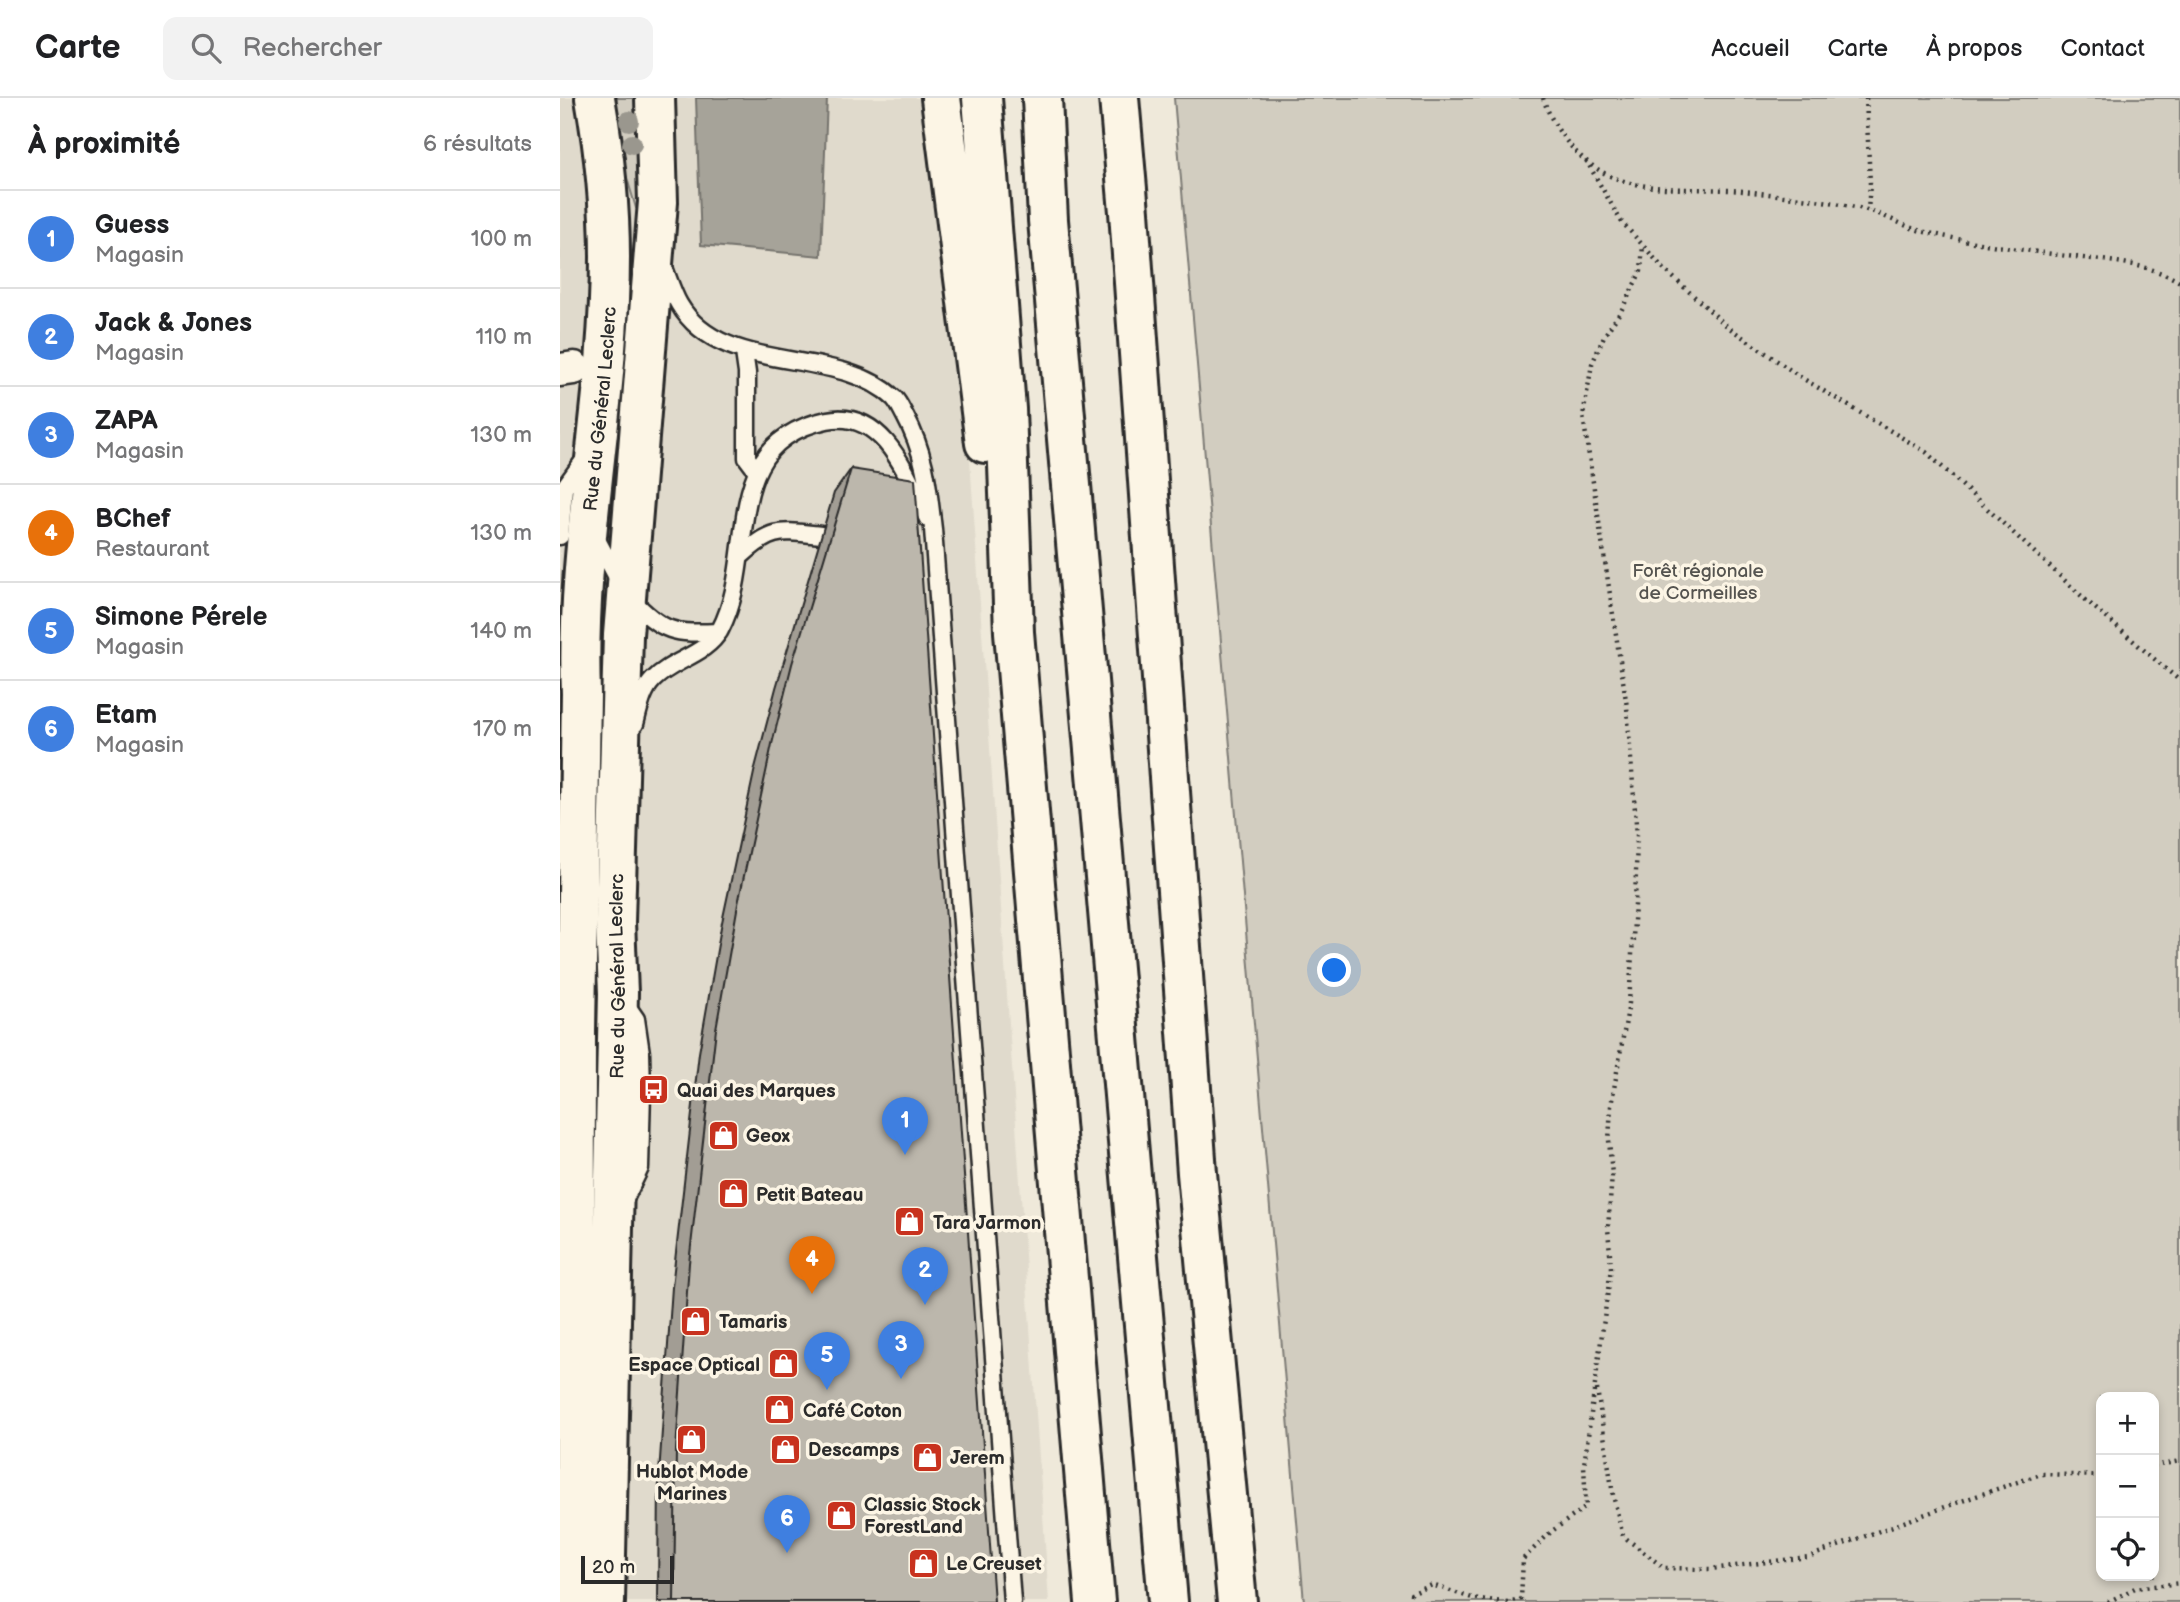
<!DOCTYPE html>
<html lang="fr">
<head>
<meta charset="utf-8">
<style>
	body { margin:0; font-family:"Balsamiq Sans",sans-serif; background:#f2f2f2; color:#202124 }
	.controls { position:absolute; right:21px; bottom:21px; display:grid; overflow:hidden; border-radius:14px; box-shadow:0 4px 10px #0003 }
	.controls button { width:63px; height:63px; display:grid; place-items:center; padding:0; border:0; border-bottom:2px solid #e0e0e0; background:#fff; color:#202124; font:35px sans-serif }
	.scale { position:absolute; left:21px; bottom:18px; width:93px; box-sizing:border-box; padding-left:7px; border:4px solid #2b2b2b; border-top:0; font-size:19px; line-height:24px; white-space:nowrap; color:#2b2b2b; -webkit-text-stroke:5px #fcf5e5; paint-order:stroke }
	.you { position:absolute; left:775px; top:873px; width:24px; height:24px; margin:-18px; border:5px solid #fff; border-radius:50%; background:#1a73e8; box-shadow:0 0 0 10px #1a73e833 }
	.badge { display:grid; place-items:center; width:46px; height:46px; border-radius:50%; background:#c8321e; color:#fff; font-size:23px; font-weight:700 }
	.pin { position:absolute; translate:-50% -58px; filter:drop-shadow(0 2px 4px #0008) }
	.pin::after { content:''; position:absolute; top:37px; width:24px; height:21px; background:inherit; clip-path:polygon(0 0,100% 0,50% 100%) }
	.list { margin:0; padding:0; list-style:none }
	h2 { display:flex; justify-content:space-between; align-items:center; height:91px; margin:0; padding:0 28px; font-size:30px }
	h2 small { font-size:23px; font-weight:400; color:#757577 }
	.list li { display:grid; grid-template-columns:46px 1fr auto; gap:21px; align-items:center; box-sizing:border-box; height:98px; padding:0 28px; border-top:2px solid #e0e0e0 }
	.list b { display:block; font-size:26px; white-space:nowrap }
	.list p { margin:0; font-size:23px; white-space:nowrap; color:#757577 }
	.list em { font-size:23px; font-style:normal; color:#757577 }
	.icon { flex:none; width:38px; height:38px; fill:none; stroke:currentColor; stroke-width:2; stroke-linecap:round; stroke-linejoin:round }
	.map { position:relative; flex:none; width:1620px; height:1504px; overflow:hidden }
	header { display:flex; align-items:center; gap:42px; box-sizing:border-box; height:98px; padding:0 35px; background:#fff; border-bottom:2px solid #e0e0e0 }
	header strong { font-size:33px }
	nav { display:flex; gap:38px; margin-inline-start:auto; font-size:24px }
	.search { width:490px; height:63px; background:#f2f2f2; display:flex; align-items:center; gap:18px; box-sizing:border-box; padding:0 24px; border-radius:14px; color:#757577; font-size:26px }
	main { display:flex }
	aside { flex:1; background:#fff }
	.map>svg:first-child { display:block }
</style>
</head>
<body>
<header>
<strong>Carte</strong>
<div class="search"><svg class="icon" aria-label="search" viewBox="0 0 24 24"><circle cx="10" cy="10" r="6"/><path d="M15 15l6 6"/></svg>Rechercher</div>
<nav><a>Accueil</a><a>Carte</a><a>À propos</a><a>Contact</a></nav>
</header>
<main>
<aside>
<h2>À proximité<small>6 résultats</small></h2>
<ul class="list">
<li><span class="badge" style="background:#3f7fe0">1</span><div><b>Guess</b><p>Magasin</p></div><em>100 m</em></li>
<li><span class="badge" style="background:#3f7fe0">2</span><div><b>Jack &amp; Jones</b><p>Magasin</p></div><em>110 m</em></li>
<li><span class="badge" style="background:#3f7fe0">3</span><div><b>ZAPA</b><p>Magasin</p></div><em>130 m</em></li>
<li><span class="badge" style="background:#e8710a">4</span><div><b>BChef</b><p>Restaurant</p></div><em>130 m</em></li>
<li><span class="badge" style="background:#3f7fe0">5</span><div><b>Simone Pérele</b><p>Magasin</p></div><em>140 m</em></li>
<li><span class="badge" style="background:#3f7fe0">6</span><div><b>Etam</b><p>Magasin</p></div><em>170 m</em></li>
</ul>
</aside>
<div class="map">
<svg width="1620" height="1504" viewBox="0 0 1620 1504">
	<rect width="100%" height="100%" fill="#efe9da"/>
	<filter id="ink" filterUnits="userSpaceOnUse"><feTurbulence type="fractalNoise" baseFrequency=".0143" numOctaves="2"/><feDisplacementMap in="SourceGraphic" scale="14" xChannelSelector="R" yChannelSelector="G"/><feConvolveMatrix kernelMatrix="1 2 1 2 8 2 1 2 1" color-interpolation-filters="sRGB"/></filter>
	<g filter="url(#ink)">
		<path fill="#e0dacc" d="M0,0H385L489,1504H0Z"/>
		<path fill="#d2cdc0" stroke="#7e7c76" stroke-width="2" fill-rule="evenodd" d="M51,0H82L84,110H76L63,67Z
			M614,0H1620V1504H744ZM1541,1299H1594V1478H1541Z"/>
		<path fill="#a6a399" stroke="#75736d" stroke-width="2" d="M136,0H267L261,158L141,147Z"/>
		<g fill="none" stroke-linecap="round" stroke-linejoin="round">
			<defs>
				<path id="service" d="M103,167C108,179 112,194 119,206C162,280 276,246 334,300C339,305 342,313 345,318C366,357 368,389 373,431L452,1504
					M184,254L187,275V360L196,372
					M0,438L4,390L25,361
					M35,438L59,483
					M181,458C212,429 221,433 261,437
					M71,501C103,535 114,536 159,534
					M75,626C79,611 82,593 93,582C113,561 145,558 160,532C200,457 156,345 267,322C325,310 348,380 368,421
					M64,1103L80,1070L82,993L81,955L76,921L67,908"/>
				<path id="minor" d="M0,272L14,270"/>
				<g id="secondary">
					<path id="s1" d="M15,1504L16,933L21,595C15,448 50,305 50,159C50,106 44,52 35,0"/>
					<path id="s2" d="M45,1504L58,895L55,824L63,537L98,104L95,0"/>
				</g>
				<path id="motorway" d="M381,0L425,345
					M422,0L446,311L454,534L535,1504
					M482,0L488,122L608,1504
					M559,0L569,114L637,1075L677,1504"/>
			</defs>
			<use href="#service" stroke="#2b2b2b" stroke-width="21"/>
			<use href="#minor" stroke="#2b2b2b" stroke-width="37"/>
			<use href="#secondary" stroke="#2b2b2b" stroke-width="44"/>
			<use href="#motorway" stroke="#2b2b2b" stroke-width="44"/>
			<path stroke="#2b2b2b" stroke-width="4.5" stroke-dasharray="2 5" stroke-linecap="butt" d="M983,0C994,33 1018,63 1050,78C1094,97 1146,88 1192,94C1230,99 1270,102 1307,112C1325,117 1343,128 1361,133C1406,144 1461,152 1507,158C1545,163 1587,164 1620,184
				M1306,0L1310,86L1308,112
				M1026,62L1061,123L1105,172L1168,229L1242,280L1366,354L1528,504L1620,583
				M1037,1291L1053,1397L1063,1438L1104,1470L1151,1471L1248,1459L1396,1405L1481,1376L1541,1378
				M1594,1368L1620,1363
				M851,1504V1496L872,1487L912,1500L943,1504
				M946,1504L961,1501L963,1461L992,1433L1026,1409L1024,1367L1051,1170L1048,1130L1052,1077L1049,1042L1051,1008L1069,905L1075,807L1077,738L1067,609L1023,318L1032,266L1044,238L1061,213L1081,173L1083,147
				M1548,1504L1575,1490L1620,1485"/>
			<use href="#service" stroke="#fcf5e5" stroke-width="16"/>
			<use href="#minor" stroke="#fcf5e5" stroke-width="32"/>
			<use href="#secondary" stroke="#fcf5e5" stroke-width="38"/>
			<use href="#motorway" stroke="#fcf5e5" stroke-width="38"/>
		</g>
		<g fill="#9a978e">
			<circle cx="69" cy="23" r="10"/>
			<circle cx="72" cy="46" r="10"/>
		</g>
		<path fill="#a29d94" stroke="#2b2b2b" stroke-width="2" d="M291,371L434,1504H98L99,1376L112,1189L139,955L161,829L195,670L216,590L274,395Z"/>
		<path fill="#bcb7ac" stroke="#2b2b2b" stroke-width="2" d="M291,371L355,381L434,1504H114L116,1352L129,1165L156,931L178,806L212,646L232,566Z"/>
	</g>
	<defs>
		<symbol id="bus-square" viewBox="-11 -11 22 22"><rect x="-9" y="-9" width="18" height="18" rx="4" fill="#c8321e" stroke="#fcf5e5"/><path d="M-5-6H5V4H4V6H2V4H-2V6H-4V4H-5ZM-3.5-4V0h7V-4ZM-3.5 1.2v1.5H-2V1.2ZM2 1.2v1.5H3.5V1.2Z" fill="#fff"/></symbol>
		<symbol id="shop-square" viewBox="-11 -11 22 22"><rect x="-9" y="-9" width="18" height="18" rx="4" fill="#c8321e" stroke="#fcf5e5"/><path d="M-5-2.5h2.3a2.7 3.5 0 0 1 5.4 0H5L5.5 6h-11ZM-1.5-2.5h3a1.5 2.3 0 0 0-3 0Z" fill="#fff"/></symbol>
	</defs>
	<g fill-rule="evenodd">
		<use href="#bus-square" x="76" y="974" width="35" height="35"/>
		<use href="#shop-square" x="146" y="1020" width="35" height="35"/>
		<use href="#shop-square" x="156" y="1078" width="35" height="35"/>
		<use href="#shop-square" x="332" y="1106" width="35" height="35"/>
		<use href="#shop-square" x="118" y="1206" width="35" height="35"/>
		<use href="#shop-square" x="206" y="1248" width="35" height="35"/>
		<use href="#shop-square" x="202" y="1294" width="35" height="35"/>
		<use href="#shop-square" x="114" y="1324" width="35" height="35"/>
		<use href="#shop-square" x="208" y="1334" width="35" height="35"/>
		<use href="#shop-square" x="350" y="1342" width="35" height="35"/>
		<use href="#shop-square" x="264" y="1400" width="35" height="35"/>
		<use href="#shop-square" x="346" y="1448" width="35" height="35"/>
	</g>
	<g text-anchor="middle" stroke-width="7" stroke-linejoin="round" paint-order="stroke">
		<g font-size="19" fill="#2b2b2b" stroke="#fcf5e5">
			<text dy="7" stroke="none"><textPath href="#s1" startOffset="1194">Rue du Général Leclerc</textPath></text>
			<text dy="7" stroke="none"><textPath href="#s2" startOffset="626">Rue du Général Leclerc</textPath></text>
		</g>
		<g font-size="19" fill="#555450" stroke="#fcf5e5">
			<text x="1138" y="479">Forêt régionale<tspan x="1138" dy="22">de Cormeilles</tspan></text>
		</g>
		<g font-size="19" font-weight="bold" fill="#2b2b2b" stroke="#fcf5e5" text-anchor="start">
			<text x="117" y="999">Quai des Marques</text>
			<text x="186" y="1044">Geox</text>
			<text x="196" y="1103">Petit Bateau</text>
			<text x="373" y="1131">Tara Jarmon</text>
			<text x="159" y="1230">Tamaris</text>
			<text x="200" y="1273" text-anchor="end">Espace Optical</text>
			<text x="243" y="1319">Café Coton</text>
			<text x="248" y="1358">Descamps</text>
			<text x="390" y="1366">Jerem</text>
			<text x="132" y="1380" text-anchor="middle">Hublot Mode<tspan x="132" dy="22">Marines</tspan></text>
			<text x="304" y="1413">Classic Stock<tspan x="304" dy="22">ForestLand</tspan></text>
			<text x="386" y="1472">Le Creuset</text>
		</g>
	</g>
</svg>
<div class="controls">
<button>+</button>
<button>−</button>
<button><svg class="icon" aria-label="locate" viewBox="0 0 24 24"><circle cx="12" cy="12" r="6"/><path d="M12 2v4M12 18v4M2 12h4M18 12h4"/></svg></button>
</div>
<div class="scale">20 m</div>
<div class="you"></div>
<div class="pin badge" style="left:345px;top:1057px;background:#3f7fe0">1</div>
<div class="pin badge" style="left:365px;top:1207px;background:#3f7fe0">2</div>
<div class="pin badge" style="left:341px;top:1281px;background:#3f7fe0">3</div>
<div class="pin badge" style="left:252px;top:1196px;background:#e8710a">4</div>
<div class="pin badge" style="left:267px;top:1292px;background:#3f7fe0">5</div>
<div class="pin badge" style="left:227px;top:1455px;background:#3f7fe0">6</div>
</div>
</main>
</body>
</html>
